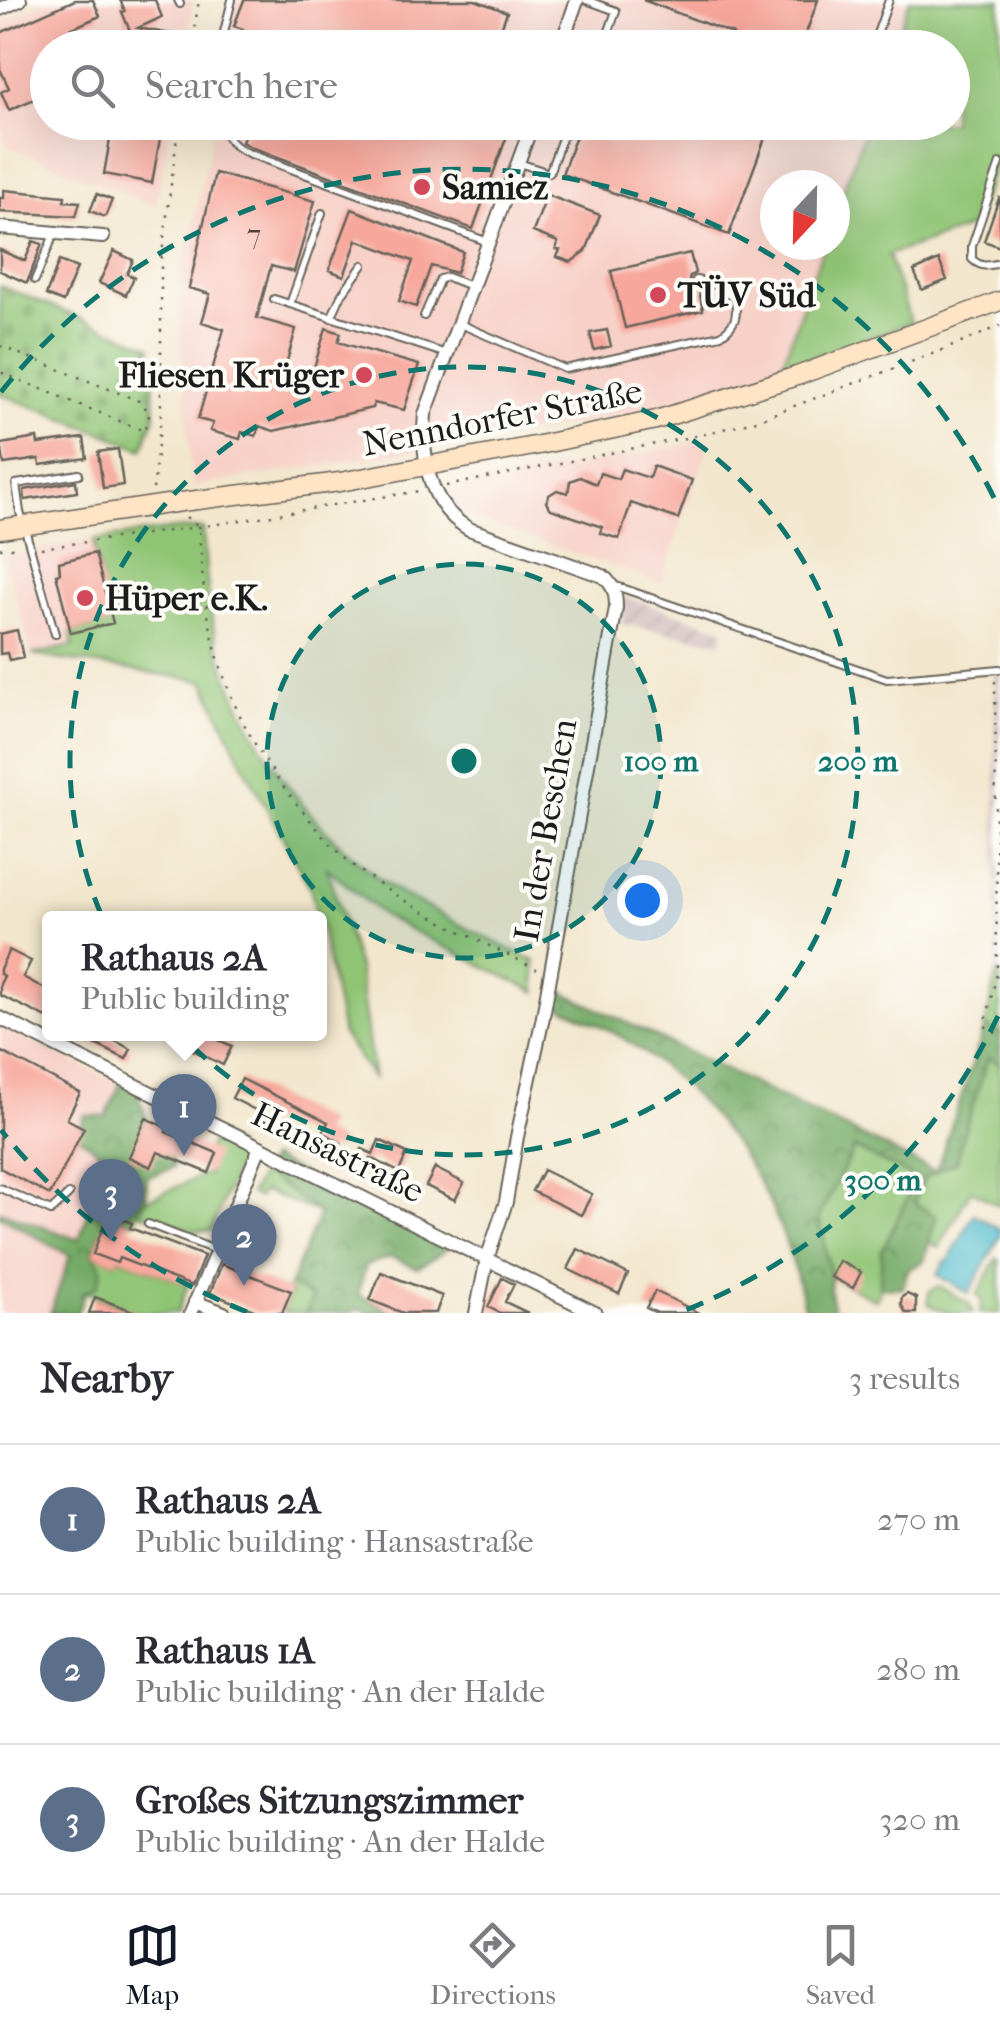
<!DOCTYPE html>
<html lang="en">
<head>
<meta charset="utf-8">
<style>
	body { margin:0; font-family:"IM FELL French Canon",serif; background:#f2f2f3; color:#2b2b33 }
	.compass { position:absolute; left:760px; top:170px; width:90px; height:90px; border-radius:50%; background:#fff; box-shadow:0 10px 40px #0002; rotate:202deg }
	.you { position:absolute; left:642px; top:900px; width:35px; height:35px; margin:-25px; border:8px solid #fff; border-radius:50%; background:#1a73e8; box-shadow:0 0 0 15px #1a73e833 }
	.badge { display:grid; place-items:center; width:65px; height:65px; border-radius:50%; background:#111827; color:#fff; font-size:32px; font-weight:700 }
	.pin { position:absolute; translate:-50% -82px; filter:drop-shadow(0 2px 5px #0008) }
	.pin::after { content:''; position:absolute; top:52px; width:35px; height:30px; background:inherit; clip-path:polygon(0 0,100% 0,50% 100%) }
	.popup { position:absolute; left:42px; top:911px; width:285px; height:130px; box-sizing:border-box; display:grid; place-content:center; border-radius:10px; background:#fff; filter:drop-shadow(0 2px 8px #0005); font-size:32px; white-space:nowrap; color:#7c7c81 }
	.popup b { font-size:38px; color:#2b2b33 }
	.popup::after { content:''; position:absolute; left:50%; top:100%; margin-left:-20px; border:20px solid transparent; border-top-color:#fff }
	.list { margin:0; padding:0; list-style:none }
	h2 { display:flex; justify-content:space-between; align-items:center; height:130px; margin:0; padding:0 40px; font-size:42px }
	h2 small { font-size:32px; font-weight:400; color:#7c7c81 }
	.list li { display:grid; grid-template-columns:65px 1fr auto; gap:30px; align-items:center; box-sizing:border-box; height:150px; padding:0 40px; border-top:2px solid #e1e1e2 }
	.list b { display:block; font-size:38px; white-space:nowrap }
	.list p { margin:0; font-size:32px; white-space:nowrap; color:#7c7c81 }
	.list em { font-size:32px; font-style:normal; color:#7c7c81 }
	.icon { flex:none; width:55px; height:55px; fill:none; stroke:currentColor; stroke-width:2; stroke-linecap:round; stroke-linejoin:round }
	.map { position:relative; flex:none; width:1000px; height:1313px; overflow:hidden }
	.search { position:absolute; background:#fff; box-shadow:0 10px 40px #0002; left:30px; right:30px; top:30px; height:110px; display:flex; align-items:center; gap:25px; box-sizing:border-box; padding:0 35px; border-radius:55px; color:#7c7c81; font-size:38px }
	.sheet { height:580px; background:#fff }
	nav { display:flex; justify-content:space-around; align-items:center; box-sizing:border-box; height:140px; border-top:2px solid #e1e1e2; background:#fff; font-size:28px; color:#7c7c81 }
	nav a { display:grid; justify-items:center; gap:5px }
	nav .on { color:#111827 }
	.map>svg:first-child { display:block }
</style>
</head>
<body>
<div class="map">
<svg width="1000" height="1313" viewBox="0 0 1000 1313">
	<defs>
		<pattern id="industrial-furrows" width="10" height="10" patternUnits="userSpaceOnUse" patternTransform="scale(2.5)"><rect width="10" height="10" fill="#d2bfc0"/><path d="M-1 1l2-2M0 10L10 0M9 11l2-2" fill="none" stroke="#b4a4a4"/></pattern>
		<pattern id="forest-crowns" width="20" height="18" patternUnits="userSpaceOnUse" patternTransform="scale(2.5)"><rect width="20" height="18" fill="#74aa66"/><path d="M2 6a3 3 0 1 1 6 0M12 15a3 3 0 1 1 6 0" fill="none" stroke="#5e8a53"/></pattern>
		<pattern id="cemetery-stones" width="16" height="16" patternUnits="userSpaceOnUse" patternTransform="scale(2.5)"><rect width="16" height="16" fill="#90c475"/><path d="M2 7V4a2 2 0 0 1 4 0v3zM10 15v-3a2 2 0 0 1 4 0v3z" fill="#7ca865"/></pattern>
	</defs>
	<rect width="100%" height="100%" fill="#fdfcf7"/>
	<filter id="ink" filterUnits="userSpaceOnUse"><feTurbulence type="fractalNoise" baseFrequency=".01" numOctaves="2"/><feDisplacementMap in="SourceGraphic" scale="20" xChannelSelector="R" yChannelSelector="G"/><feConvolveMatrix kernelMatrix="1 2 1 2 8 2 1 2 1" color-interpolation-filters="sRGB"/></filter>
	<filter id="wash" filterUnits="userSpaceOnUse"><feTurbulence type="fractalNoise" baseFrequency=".0048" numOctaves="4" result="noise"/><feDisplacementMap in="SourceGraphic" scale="40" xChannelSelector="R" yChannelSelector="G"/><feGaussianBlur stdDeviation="2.25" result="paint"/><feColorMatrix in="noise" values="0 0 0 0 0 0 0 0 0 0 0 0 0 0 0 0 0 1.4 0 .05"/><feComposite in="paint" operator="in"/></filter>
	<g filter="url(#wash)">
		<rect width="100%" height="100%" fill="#f2e6cc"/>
		<path fill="#f7d1c8" d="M50,0H194L185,47L48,48V122L171,123L156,206L8,146L0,128V22Z
			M227,0H910L893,47H218Z
			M215,123H867L835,214V185H775V245H824L781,368L701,397L579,424L192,486L180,330L182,273Z
			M710,440L661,583L475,519L461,514L453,507L450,499L448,490Z
			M94,540L95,553L113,623L73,646L32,655L6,564L7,556Z
			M0,1025L142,1095L58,1313H0Z"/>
		<path fill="url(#industrial-furrows)" d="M625,597L724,629L722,642L621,624Z
			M1000,669V1035L985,1026L997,973L995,670Z"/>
		<path fill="#90c475" stroke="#567048" stroke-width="2.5" d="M910,0H1000V153L972,227L888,255L911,323L781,368L824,245H835V214L867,123L952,122V48L893,47Z
			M175,529H203C206,576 209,627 226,672C259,759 316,833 392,888C404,897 419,903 432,910C466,928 500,945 535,961L536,992L385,917L327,868L358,967L374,1080L342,1034L319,918H317L311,890L244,766L204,681L32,655L73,646L71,633L112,622L95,553L94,540Z
			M997,973H1000V1035L985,1026Z
			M988,1057L1000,1064V1206L971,1190L939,1248L929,1242L936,1217L913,1203L925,1177L957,1161L961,1141Z
			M214,1133L236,1146L240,1159L211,1231H192L138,1212L146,1200L209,1173L208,1149Z
			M854,1148L918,1180L882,1250L880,1287L876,1300L831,1277L819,1217Z
			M262,1172L319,1213L263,1191L258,1198L250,1194Z
			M93,1254L116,1262L119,1258L188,1284L178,1313H138L85,1292L97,1286Z
			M997,1259L1000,1260V1313H979L983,1301L977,1295Z
			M290,1284L312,1298L306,1313H282L291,1292L287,1290Z
			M939,1286L970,1304L973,1313H948L928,1304L929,1292Z"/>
		<path fill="url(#forest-crowns)" stroke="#486341" stroke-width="2.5" d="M555,988L936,1172L925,1177L914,1202L936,1217L924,1261L907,1271L903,1288L880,1287L882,1250L917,1179L854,1148L819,1217L831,1277L830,1292L834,1313H805C785,1202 724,1106 630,1043C607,1027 579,1016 554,1003Z
			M985,1026L1000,1035V1064L988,1058L961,1141L957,1161L936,1171Z
			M121,1082L137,1093L159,1148L170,1157L174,1167L147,1177L146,1200L132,1223L108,1214L93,1253L102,1270L97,1286L85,1292L77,1313H50L70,1256L0,1216V1211L79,1240L91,1203L99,1151L79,1137L84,1116H106Z
			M271,1158L447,1249L418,1268L391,1257L366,1265L358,1294L393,1313H370L359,1309L348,1313H306L312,1298L290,1284L319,1213L262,1172Z"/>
		<path fill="url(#cemetery-stones)" stroke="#567048" stroke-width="2.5" d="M0,286L151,346L155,416L143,449L0,394Z"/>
		<path fill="#52bdcd" stroke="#376c74" stroke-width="2.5" d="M974,1214L1000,1229V1237L969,1293L937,1275L945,1261H948Z"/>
		<g id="blocks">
			<path fill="#f7a79b" d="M75,0H93L100,16L57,35L62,48H48V93L9,110L1,92L9,88L0,69V33Z
				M120,0H155L162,17L138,28L187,37L185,48H92L130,31L122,12L125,11Z
				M244,0H475L507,12L494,48H236L243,29L234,26Z
				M643,0H818L806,33L843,48H771L746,38L743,48H729L733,34Z
				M113,122H163L152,183L104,174Z
				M249,122H512L473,229L251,147L242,142Z
				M581,122H771L729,235L562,174Z
				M215,173L315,201L294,272L271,266L257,318L296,329L283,375L309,384L326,328L341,333L338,342L419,365L404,410L374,403L372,408L274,431L259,426L256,436L242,432L240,439L210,431L213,423L198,419L224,329L202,322L210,294L189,288Z
				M4,190L65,196L64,201L80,202L76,216L0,212V198H4Z
				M97,194L112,200L105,217L90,211Z
				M547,195L600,215L586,251L571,262L557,257L560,250L556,249L558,242L533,232Z
				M999,198L1000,199V247L984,241Z
				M352,209L463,252L456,273L431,266L416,307L399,301L413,261L357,240L344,276L329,270Z
				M33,241L42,244L27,283L0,271V250L25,261Z
				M114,251L133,260L127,274L134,277L126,295L99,283Z
				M690,253L695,273L690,276L689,281L692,286L698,287L703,310L625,328L611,271Z
				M939,260L947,280L922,290L914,271Z
				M59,261L77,268L63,302L46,295Z
				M607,330L611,346L594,350L590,333Z
				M37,438L38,444L84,438L87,458L40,465L39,459L4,464L1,444Z
				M118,449L123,485L103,488L98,452Z
				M653,466L692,480L678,519L631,503L619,539L600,533L602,527L551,509L546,502L549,495L557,490L568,493L570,481L580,477L596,484L600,473L618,479L622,469L649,478Z
				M76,481L77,492L25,500L24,490Z
				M95,553L113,623L71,633L56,574L60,573L59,562Z
				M17,630L23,657L9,660L7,653L0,654V634Z
				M9,950L31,961L23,977L49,991V1019L0,995V984L4,976L0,974V969Z
				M74,1034H101L131,1049L126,1059Z
				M181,1034H206L232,1046L223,1065L177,1042Z
				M0,1051L80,1093L67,1119L84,1128L50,1195L0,1168Z
				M242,1079L328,1122L323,1132L341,1143L337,1150L331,1147L326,1156L309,1146L314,1139L274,1120L272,1124L259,1118L261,1113L232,1098Z
				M146,1118L168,1128L166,1132L217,1153L209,1173L158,1152L151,1167L129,1157Z
				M379,1140L407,1153L399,1172L371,1158L367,1165L357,1160L362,1149L373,1154Z
				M435,1168L464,1183L455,1200L426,1186Z
				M543,1170L592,1194L581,1215L532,1191Z
				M108,1213L132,1223L130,1228L204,1256L192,1286L119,1258L117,1263L93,1254Z
				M578,1249L628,1274L619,1294L568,1269Z
				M839,1261L861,1272L853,1288L831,1277Z
				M222,1264L291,1291L282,1313H253L254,1310L210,1293Z
				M381,1272L442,1296L436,1313H403L370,1300Z
				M502,1278L514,1284L505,1302L528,1313H500L488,1307Z
				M655,1291L699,1313H657L646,1308Z
				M907,1294L916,1298V1313H906L901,1304L902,1297Z
				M95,1297L136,1312L135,1313H89Z"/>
		</g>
	</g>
	<g filter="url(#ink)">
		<use href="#blocks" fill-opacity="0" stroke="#67635a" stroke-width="2.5"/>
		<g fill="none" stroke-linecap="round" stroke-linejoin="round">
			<defs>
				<path id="lane" d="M178,0L180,4
					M586,0L616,11L603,48
					M563,42L578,48
					M223,48V36L232,0
					M872,48L889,0
					M224,122C225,140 233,146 248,153L488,242
					M519,163L549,173L568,122
					M1000,163L972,246V259C981,268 988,266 1000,263
					M35,280L55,232
					M274,299L447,354
					M290,304L322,213
					M424,316L440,279L447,277L471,286
					M331,318L342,294L363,265
					M460,324L565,369L721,335C735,325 738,317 735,300L718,285L696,280
					M613,585L887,679L1000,669
					M55,634L20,512L16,484L79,474
					M0,1188L51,1211L69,1194
					M148,1224L215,1250"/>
				<path id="street" d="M0,9L20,0
					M560,48L577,0
					M0,228L103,237
					M0,1018L595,1313
					M195,1302L224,1313
					M191,1313L260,1147
					M476,1313L487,1259L506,1202L517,1137L542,1022L616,608C616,593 614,586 603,576L469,529C428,505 421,459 425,414L533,122"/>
				<path id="secondary" d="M0,529L181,502L340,482L539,445L656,420L797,376L1000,301"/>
			</defs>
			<use href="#lane" stroke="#67635a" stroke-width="10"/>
			<use href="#street" stroke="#67635a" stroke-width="16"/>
			<use href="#secondary" stroke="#67635a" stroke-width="21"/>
			<path stroke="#67635a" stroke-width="2.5" stroke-dasharray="2.5 8" stroke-linecap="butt" d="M191,48L199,0
				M0,346L139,401L150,413L144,431L0,372
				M446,486L705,434L760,419L961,343L1000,326
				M153,489L161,418V262L179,122
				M186,517L199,527C204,642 227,718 300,808C317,829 336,852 358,869C413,911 476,939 537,969
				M0,548H18
				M41,548L199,527L419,491
				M995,681L997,973L985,1026L1000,1035"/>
			<use href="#lane" stroke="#fff" stroke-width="6"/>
			<use href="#street" stroke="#fff" stroke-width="12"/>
			<use href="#secondary" stroke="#ffe4c6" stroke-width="18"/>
		</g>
	</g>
	<circle cx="464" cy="761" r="197" fill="#0f766e" fill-opacity=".12"/>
	<g fill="none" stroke="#0f766e" stroke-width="5" stroke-dasharray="18 12">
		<circle cx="464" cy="761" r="197"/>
		<circle cx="464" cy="761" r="394"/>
		<path d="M998 1016A592 592 0 0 1 681 1312M247 1312A592 592 0 0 1 1 1130M1 392A592 592 0 0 1 998 506"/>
	</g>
	<g fill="#d1495b" stroke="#fdfcf7" stroke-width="4">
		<circle cx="422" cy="187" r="10"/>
		<circle cx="658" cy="295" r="10"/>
		<circle cx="364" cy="375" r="10"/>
		<circle cx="85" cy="598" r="10"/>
	</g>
	<g text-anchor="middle" stroke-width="8" stroke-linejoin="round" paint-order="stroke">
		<g font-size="30" fill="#533f3c">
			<text x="254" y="244">7</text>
		</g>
		<g font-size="35" font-weight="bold" fill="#1c1c1c" stroke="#fdfcf7" text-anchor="start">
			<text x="442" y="199">Samiez</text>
			<text x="678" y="307">TÜV Süd</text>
			<text x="344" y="387" text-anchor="end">Fliesen Krüger</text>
			<text x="105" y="610">Hüper e.K.</text>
		</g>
		<g font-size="35" fill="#1c1c1c" stroke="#fdfcf7">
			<text transform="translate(502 417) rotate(-11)" y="12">Nenndorfer Straße</text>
			<text transform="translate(545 830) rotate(-80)" y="12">In der Beschen</text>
			<text transform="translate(338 1152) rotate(26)" y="12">Hansastraße</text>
		</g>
	</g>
	<circle cx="464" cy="761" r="15" fill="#0f766e" stroke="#fdfcf7" stroke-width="5"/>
	<g font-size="30" text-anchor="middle" font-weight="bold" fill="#0f766e" stroke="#fdfcf7" stroke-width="8" stroke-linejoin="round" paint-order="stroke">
		<text x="661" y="771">100 m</text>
		<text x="858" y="771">200 m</text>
		<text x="883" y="1190">300 m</text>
	</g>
</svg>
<svg class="compass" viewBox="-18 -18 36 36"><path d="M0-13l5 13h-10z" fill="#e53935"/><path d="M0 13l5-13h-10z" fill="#7c7c81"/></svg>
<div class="you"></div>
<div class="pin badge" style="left:184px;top:1156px;background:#5c6f8a">1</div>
<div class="popup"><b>Rathaus 2A</b>Public building</div>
<div class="pin badge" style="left:244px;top:1286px;background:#5c6f8a">2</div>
<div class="pin badge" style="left:111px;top:1241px;background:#5c6f8a">3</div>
<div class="search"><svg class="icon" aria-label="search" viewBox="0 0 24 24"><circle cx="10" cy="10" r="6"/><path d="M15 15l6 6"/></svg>Search here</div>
</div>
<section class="sheet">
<h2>Nearby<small>3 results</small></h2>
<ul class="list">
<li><span class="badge" style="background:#5c6f8a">1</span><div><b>Rathaus 2A</b><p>Public building · Hansastraße</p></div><em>270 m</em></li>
<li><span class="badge" style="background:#5c6f8a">2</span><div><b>Rathaus 1A</b><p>Public building · An der Halde</p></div><em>280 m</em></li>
<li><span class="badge" style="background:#5c6f8a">3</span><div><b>Großes Sitzungszimmer</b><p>Public building · An der Halde</p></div><em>320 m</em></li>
</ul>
</section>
<nav>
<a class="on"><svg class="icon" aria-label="map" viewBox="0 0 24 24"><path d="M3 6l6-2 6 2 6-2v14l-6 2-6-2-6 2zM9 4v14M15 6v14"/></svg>Map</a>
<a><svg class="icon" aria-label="directions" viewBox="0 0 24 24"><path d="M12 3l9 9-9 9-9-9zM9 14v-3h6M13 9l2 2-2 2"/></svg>Directions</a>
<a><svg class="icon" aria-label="saved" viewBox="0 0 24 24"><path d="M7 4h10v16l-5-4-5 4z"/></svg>Saved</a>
</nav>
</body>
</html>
